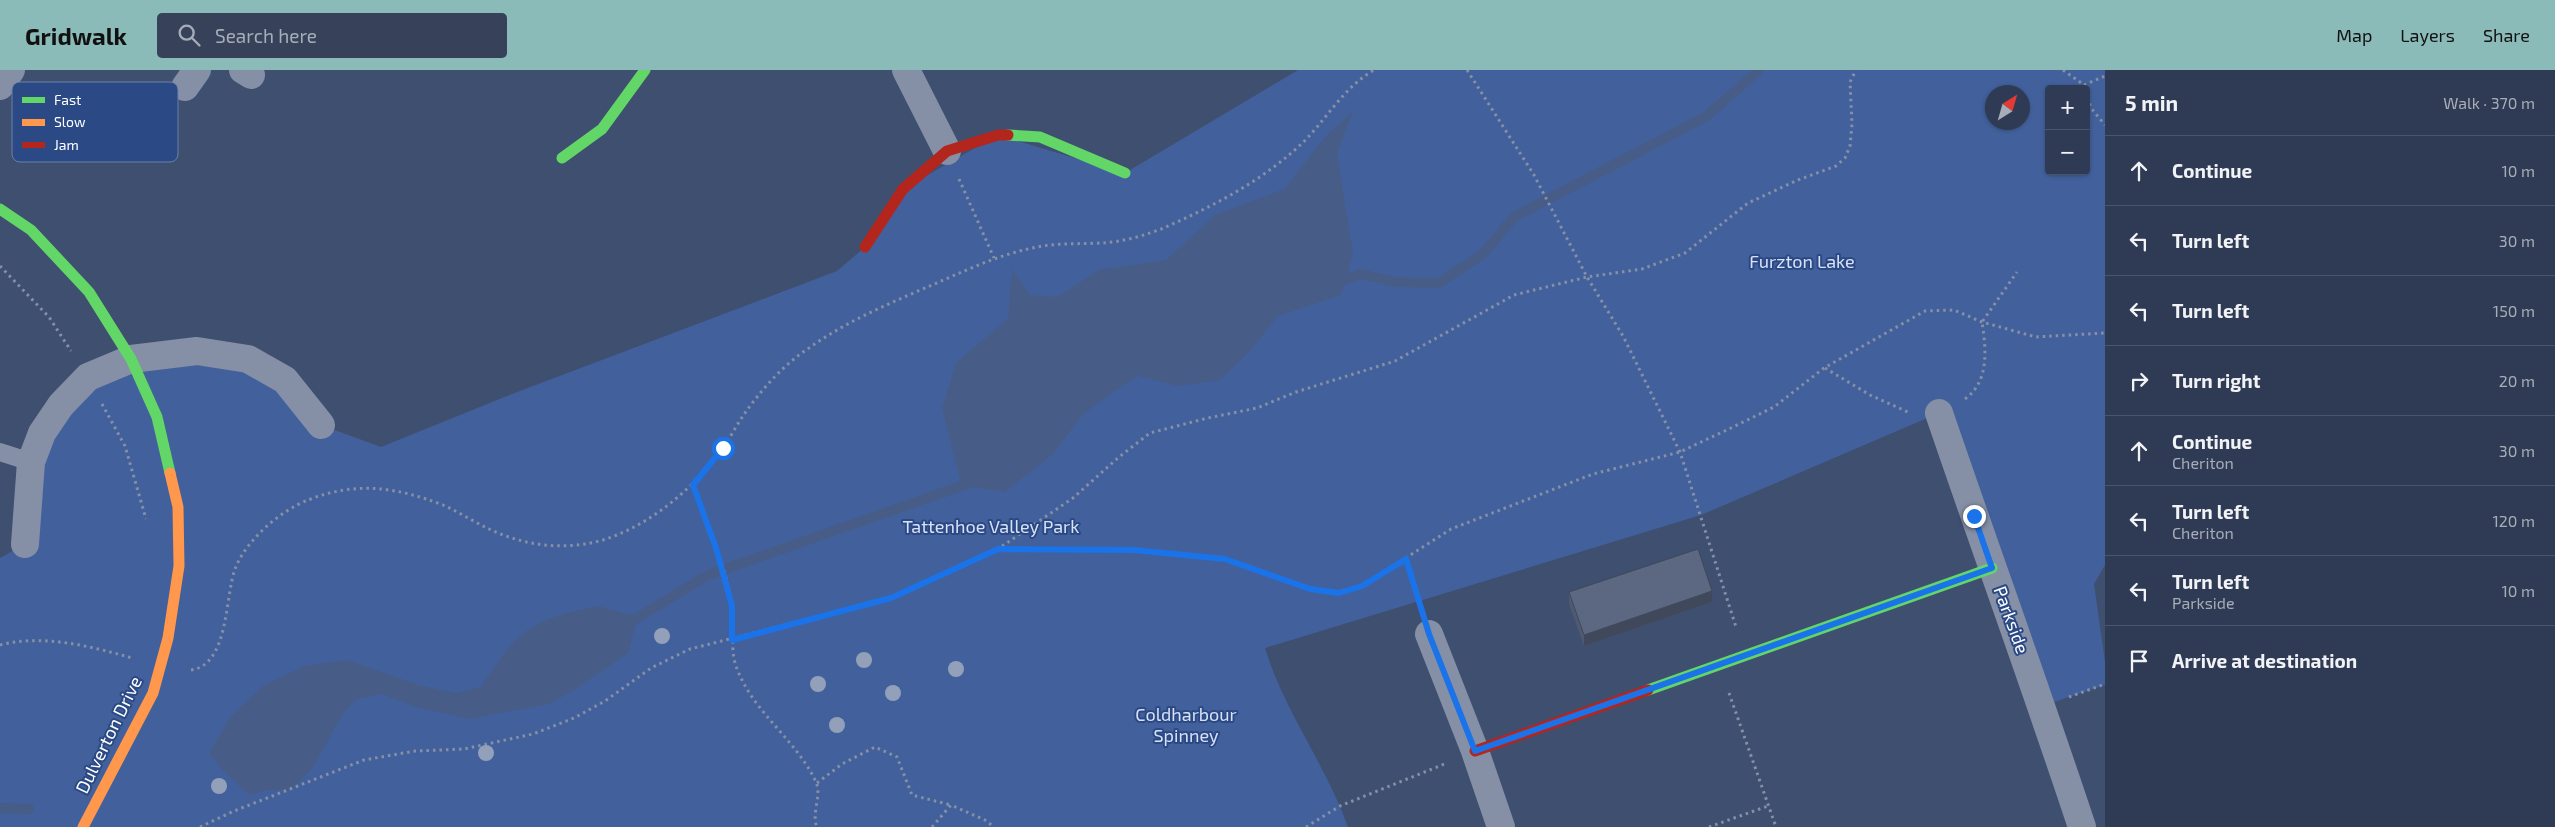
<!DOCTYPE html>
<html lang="en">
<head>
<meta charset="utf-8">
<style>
	body { margin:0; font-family:"Exo 2",sans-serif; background:#37425a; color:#f1f3f6 }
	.controls { position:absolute; right:15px; top:15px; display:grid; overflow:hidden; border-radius:5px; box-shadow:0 1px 4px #0004 }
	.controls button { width:45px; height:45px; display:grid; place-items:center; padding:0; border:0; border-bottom:1px solid #4a556b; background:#2f3b54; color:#f1f3f6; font:25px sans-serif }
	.compass { position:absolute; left:1985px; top:15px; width:45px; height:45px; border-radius:50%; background:#2f3b54; box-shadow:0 1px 4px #0004; rotate:37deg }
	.stop { position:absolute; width:15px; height:15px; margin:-11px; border:4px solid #1a73e8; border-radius:50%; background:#fff }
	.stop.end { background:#1a73e8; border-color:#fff; box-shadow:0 1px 5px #0008 }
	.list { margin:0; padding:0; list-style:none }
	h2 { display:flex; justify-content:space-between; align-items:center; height:65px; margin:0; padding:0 20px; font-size:21px }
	h2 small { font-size:16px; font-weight:400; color:#a7adb8 }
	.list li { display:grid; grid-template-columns:32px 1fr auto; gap:15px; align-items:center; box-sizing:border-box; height:70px; padding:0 20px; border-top:1px solid #4a556b }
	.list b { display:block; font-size:19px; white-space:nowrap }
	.list p { margin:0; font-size:16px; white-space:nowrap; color:#a7adb8 }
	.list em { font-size:16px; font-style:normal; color:#a7adb8 }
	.icon { flex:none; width:28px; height:28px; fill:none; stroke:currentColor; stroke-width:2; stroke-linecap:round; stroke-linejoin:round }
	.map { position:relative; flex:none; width:2105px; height:757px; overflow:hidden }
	header { display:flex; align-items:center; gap:30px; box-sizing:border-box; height:70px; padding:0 25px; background:#8bbbb9; color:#111 }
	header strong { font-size:24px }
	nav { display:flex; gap:28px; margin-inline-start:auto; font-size:18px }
	.search { width:350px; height:45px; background:#37425a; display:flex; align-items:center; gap:12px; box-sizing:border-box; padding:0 18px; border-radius:5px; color:#a7adb8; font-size:19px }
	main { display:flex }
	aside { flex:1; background:#2f3b54 }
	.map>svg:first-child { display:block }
</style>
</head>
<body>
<header>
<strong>Gridwalk</strong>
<div class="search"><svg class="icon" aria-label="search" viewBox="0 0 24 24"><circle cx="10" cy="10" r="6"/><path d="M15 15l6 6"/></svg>Search here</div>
<nav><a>Map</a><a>Layers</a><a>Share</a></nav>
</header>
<main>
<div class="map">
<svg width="2105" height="757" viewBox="0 0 2105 757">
	<rect width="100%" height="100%" fill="#3f4f70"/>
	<path fill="#42619c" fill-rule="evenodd" d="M1298,0H2105V495L2094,514L2105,592V615L2042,636L1939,343L1701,445L1265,578C1284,641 1326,695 1348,757H0V488L25,474L42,363L131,289H248L321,355L381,377L507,326L837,201L865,177L903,119L998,65L1125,103ZM2049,19H2086V101H2049ZM1992,22H2022V52H1992Z"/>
	<path fill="#475d87" d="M1353,41L1337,84L1353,183L1341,225L1278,246L1249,282L1220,310L1178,316L1137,306L1084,343L1053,384L1005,422L961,415L942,338L956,293L1008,248L1012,199L1030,225L1057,227L1099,200L1166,190L1215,145L1284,119L1326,66Z
		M598,536L638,547L628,583L577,618L549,634L469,649L416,637L382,624L357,629L344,642L312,699L290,720H265L250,726L219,696L209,683L230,647L263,616L304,596L347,590L419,615L455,623L481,617C517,560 531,549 598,536Z"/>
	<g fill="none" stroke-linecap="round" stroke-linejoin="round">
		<path stroke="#475d87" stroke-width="10" d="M1334,214L1361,204L1396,212L1439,213L1483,184L1514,147L1707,46L1759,0
			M627,554L708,505L973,412
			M0,738L29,739"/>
		<path stroke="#8590a6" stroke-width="3" stroke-dasharray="2.5 4" stroke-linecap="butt" d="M1467,0L1534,105L1587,207L1623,266L1653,327L1680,382L1736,557
			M2063,0L2084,15L2086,19
			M2084,15L2105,6
			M2086,21L2091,38L2105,55
			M959,109L994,188
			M0,196L49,247L71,281
			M1825,298L1870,325L1910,343
			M1965,329C1990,311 1986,278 1982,252L2017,202
			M102,334L125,376L146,449
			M693,415C707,454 725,494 732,535C736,555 729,576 736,596C752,642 796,669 816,712C822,725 811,744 817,757
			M998,479L1134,480L1225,489L1309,519L1339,523L1362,516L1451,459L1593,404L1680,382L1731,358L1774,337L1824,298L1925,241L1954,240L1982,252L2036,267L2105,263
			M1406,489L1420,536
			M0,575C43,564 90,576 132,588
			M191,600C229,595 225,526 235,499C246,470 280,441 308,430C356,411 396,417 443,435C459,442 474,452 489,459C525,476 565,481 603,470C651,455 694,418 723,378C730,368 736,356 743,346C760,321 783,295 809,278C848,250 895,231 939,212C973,197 1006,182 1043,176C1062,173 1082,174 1102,173C1122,172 1147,165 1166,157C1213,136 1258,113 1297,78C1325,53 1341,19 1374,0
			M1729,623L1776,757
			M2069,627L2105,614
			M817,713L842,694L875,677L897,687L912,725L951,735
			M200,757L234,741L364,690L415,681L464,679L533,664L574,648L605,631L651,598L690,579L891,528L998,479L1073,428L1119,387L1150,363L1208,348L1257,338L1296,322L1395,291L1514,225L1587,207L1642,199L1685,183L1748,133L1798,110L1836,96L1845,88L1850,76L1852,54L1850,12L1856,0
			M932,757L951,735L985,750L994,757
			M1306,757L1340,736L1447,693
			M1709,757L1768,736"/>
		<path stroke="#8590a6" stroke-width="18" d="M0,382L31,392"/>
		<path stroke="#8590a6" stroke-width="28" d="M243,0L251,5
			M906,0L947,81
			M0,16L11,0
			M185,17L197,0
			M1939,343C1986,481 2036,618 2082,757
			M25,474L31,392L42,363L61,335L88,307L131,289L197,281L248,289L285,310L321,355
			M1429,564L1475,681L1501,757"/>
		<path stroke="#63d668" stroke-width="11" d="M1008,65L1040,67L1125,103
			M562,88L602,59L645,0
			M0,139L31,160L89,222L131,289L157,347L170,403
			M1648,620L1992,498"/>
		<path stroke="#ff974d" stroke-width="11" d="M83,757L153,623L168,568L179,496L178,437L170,403"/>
		<path stroke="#b3261e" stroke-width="11" d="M865,177L903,119L947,81L998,65H1008
			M1475,681L1648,620"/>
	</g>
	<g fill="#93a0ba">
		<circle cx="662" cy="566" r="8"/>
		<circle cx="864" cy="590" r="8"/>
		<circle cx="956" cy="599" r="8"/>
		<circle cx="818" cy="614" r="8"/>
		<circle cx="893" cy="623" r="8"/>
		<circle cx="837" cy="655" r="8"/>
		<circle cx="486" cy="683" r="8"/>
		<circle cx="219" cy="716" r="8"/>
	</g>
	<path fill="#4f5970" d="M1569,522L1712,532L1584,576L1569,534Z"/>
	<path fill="#40495b" d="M1712,521V532L1584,576V565Z"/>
	<path fill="#5c6882" stroke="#40495b" d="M1698,479L1712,521L1584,565L1569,522Z"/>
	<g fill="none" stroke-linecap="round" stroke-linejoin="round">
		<path stroke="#1a73e8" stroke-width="6" d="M723,378L693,415L716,478L732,536V570L891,528L998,479L1134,480L1225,489L1310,519L1339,523L1362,516L1406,489L1429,564L1475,681L1992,498L1974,446"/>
	</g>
	<g text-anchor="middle" stroke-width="4" stroke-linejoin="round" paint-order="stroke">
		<g font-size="18" fill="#d8e2f6" stroke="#2a4985">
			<text x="1802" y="198">Furzton Lake</text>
			<text x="991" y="463">Tattenhoe Valley Park</text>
			<text x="1186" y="651">Coldharbour<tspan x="1186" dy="21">Spinney</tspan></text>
		</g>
		<g font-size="18" fill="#fff" stroke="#2a4985">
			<text transform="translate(2011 550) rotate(70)" y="6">Parkside</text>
			<text transform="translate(109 665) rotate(-64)" y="6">Dulverton Drive</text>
		</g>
	</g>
	<rect x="12" y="12" width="166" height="80" rx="8" fill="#2a4985" stroke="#6a80aa" stroke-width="1"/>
	<rect x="22" y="27" width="23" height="6" fill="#63d668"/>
	<rect x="22" y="49" width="23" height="7" fill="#ff974d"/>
	<rect x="22" y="72" width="23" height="6" fill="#b3261e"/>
	<g font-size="14" fill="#fff">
		<text x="54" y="35">Fast</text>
		<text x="54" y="57">Slow</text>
		<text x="54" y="80">Jam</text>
	</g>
</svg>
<div class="controls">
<button>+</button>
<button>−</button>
</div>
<svg class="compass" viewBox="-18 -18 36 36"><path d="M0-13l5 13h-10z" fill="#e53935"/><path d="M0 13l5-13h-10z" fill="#a7adb8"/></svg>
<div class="stop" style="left:723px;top:378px"></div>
<div class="stop end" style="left:1974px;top:446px"></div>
</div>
<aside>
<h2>5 min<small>Walk · 370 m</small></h2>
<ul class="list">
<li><svg class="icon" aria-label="ahead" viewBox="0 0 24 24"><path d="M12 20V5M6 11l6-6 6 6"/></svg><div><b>Continue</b></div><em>10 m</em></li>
<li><svg class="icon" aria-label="left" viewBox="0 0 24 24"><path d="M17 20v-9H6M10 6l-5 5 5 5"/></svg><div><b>Turn left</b></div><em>30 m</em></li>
<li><svg class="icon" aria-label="left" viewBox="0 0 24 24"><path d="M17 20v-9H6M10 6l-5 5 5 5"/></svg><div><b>Turn left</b></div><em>150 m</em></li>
<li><svg class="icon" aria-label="right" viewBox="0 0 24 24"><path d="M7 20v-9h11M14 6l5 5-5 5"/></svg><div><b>Turn right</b></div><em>20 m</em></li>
<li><svg class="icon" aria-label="ahead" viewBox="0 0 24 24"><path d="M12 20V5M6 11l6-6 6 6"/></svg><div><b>Continue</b><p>Cheriton</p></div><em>30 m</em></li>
<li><svg class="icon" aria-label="left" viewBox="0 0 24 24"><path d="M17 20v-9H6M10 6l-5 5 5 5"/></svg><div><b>Turn left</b><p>Cheriton</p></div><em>120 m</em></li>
<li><svg class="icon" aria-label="left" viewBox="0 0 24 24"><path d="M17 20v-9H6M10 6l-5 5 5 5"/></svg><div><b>Turn left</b><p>Parkside</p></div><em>10 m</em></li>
<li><svg class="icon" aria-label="arrive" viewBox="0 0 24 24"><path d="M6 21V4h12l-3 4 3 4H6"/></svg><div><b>Arrive at destination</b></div></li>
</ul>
</aside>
</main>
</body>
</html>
